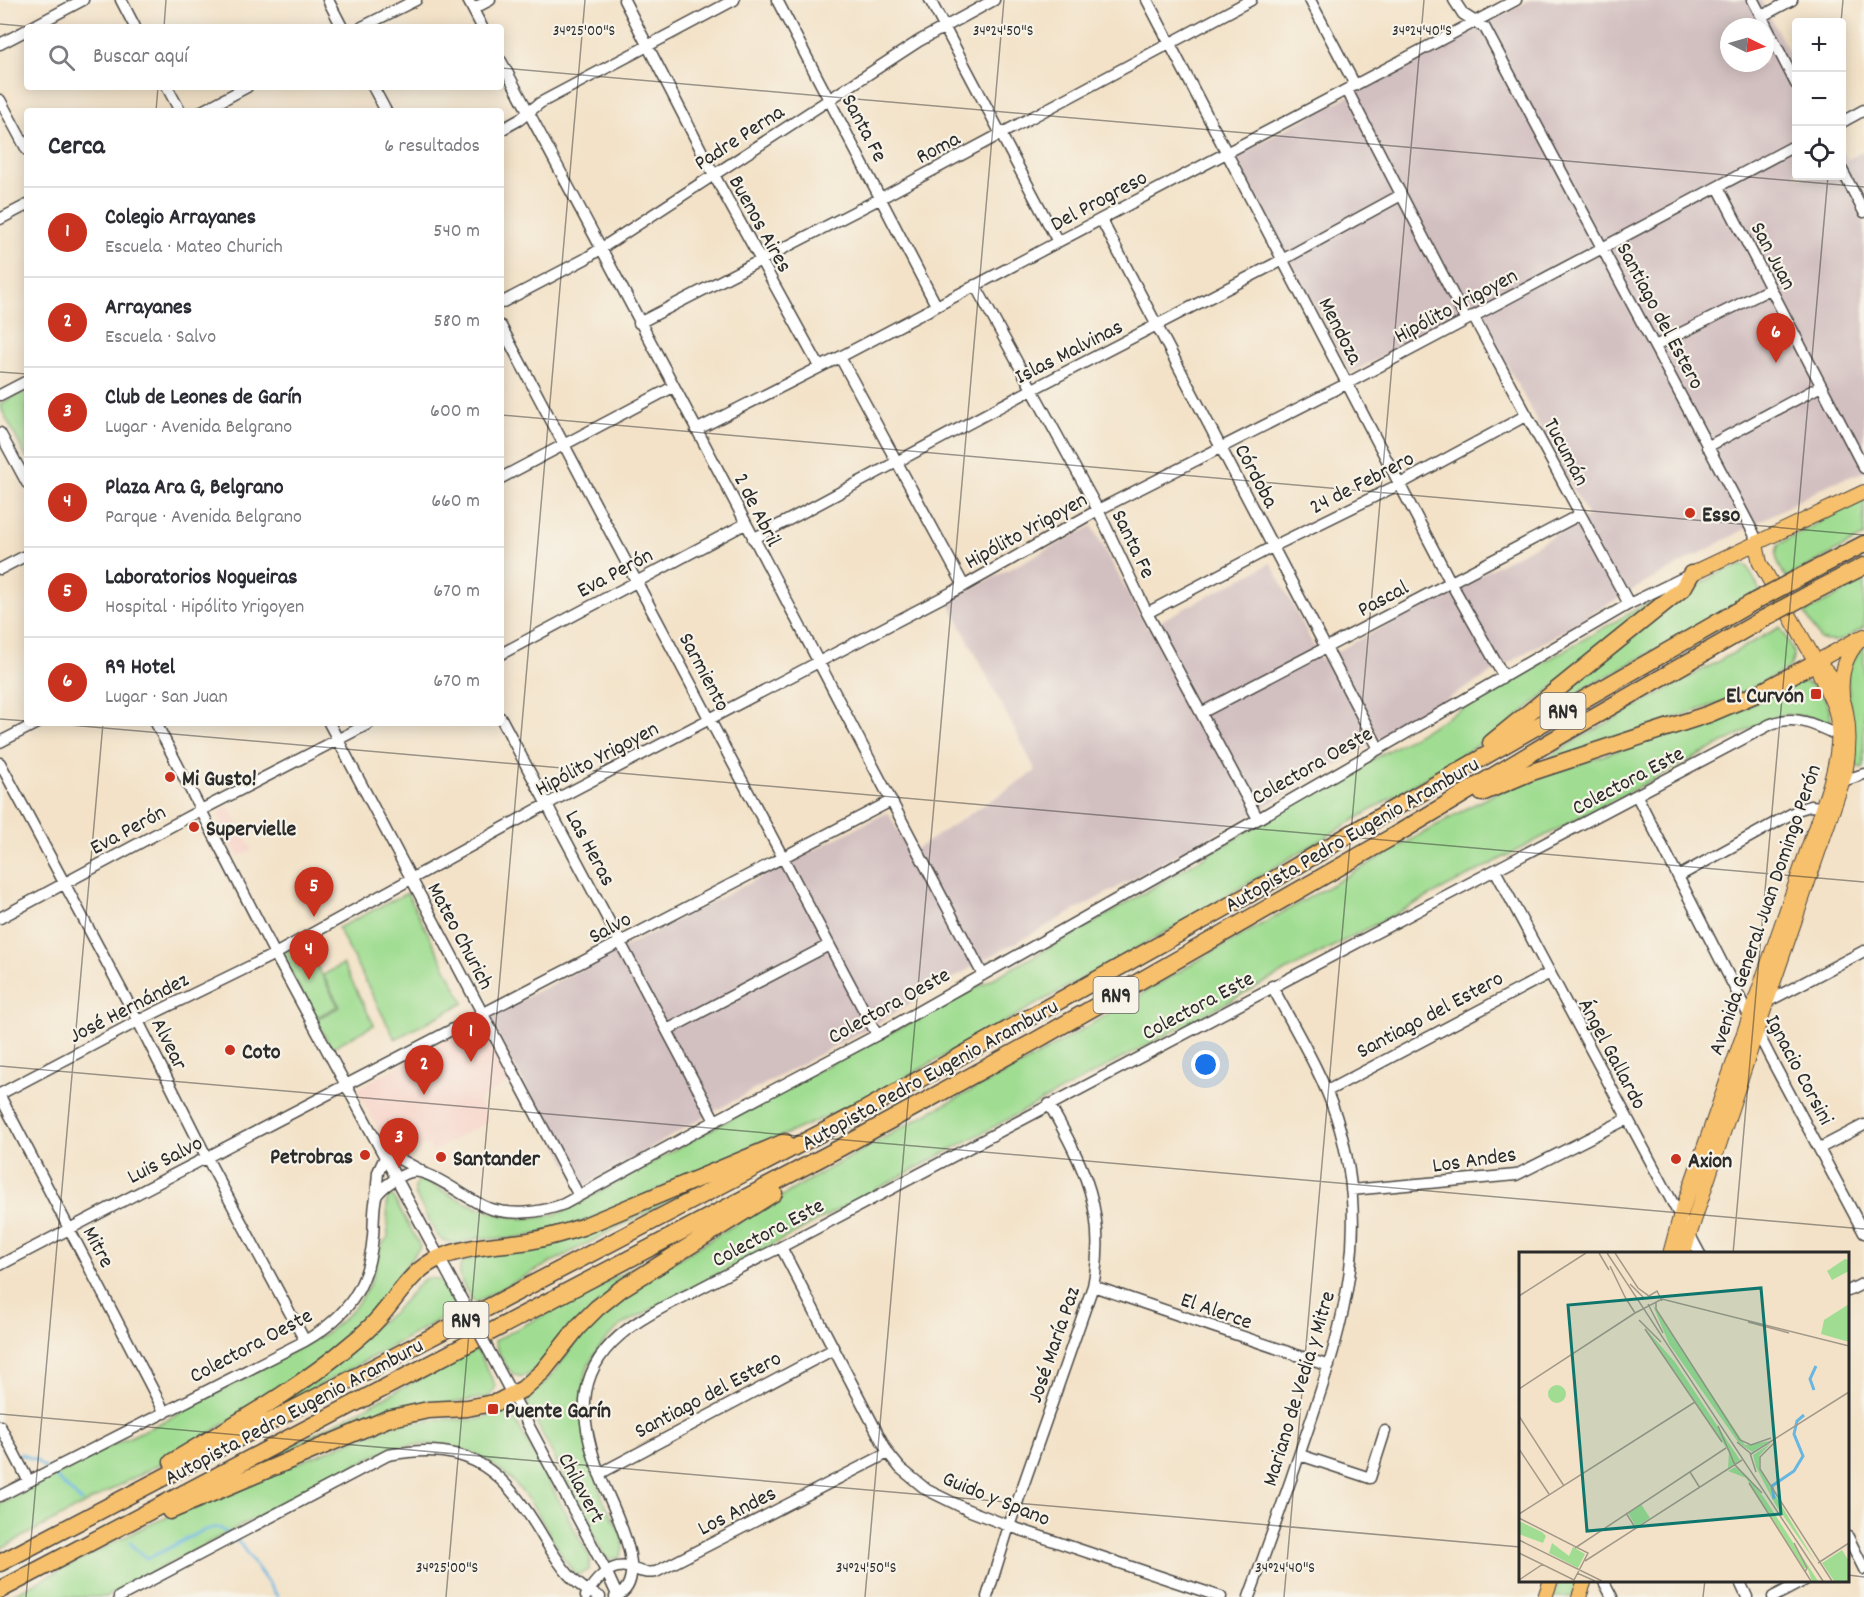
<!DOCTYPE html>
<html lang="es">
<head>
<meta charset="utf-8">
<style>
	body { margin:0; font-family:Dekko,sans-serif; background:#f7f7f7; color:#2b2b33 }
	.controls { position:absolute; right:18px; top:18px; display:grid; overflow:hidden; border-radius:6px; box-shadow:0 3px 15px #0003 }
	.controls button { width:54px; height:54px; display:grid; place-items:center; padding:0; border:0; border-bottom:2px solid #e1e1e2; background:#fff; color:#2b2b33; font:30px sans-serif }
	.compass { position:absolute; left:1720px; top:18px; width:54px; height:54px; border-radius:50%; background:#fff; box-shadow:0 3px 15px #0003; rotate:95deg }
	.you { position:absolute; left:1206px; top:1065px; width:21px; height:21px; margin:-15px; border:4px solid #fff; border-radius:50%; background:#1a73e8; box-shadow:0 0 0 9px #1a73e833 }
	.badge { display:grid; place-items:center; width:39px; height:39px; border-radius:50%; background:#c8321e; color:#fff; font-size:20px; font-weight:700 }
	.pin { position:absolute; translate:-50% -50px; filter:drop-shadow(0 2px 3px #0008) }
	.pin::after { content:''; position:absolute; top:32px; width:21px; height:18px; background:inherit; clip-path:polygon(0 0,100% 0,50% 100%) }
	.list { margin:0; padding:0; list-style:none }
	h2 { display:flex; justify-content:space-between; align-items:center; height:78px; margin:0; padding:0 24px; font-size:26px }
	h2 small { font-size:20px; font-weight:400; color:#7c7c81 }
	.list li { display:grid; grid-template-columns:39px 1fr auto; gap:18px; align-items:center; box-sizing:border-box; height:90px; padding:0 24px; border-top:2px solid #e1e1e2 }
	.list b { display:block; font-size:22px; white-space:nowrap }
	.list p { margin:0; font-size:20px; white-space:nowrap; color:#7c7c81 }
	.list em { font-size:20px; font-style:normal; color:#7c7c81 }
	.icon { flex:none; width:33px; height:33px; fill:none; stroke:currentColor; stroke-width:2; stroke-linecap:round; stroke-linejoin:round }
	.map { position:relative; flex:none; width:1864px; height:1597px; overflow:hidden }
	.search { position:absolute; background:#fff; box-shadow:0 3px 15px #0003; left:24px; top:24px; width:480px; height:66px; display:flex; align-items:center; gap:15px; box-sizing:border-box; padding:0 21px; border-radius:6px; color:#7c7c81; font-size:22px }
	.panel { position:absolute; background:#fff; box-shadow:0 3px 15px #0003; left:24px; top:108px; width:480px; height:618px; border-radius:6px }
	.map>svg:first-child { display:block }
</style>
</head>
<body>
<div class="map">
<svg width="1864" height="1597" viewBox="0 0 1864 1597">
	<rect width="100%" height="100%" fill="#f7f3e8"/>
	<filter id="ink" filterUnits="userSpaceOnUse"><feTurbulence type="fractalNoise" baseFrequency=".0167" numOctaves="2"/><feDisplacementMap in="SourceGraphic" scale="12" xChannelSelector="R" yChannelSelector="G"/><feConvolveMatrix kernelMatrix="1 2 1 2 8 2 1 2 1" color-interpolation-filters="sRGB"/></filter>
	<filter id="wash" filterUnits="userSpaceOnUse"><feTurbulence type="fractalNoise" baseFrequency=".008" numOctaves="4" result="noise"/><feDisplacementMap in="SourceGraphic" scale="24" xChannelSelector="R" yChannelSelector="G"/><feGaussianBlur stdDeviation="1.35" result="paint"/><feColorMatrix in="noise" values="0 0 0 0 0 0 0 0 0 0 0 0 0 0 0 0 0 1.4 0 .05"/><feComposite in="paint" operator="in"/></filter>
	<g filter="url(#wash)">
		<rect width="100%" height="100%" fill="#f3e2c8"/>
		<path fill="#f7d1c7" d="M229,806L252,850L238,857L218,814Z
			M480,1021L513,1081L478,1100L489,1121L432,1152L428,1144L406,1156L387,1145L357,1089Z"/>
		<path fill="#d2bfc0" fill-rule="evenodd" d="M1530,0H1761L1796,66V176H1842V150L1847,160L1864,151V472L1831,483L1632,590L1261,809L984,960L884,1019L717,1110L580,1188L488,1017L888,812L910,853L1036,771L948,601L1092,526L1147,628L1271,563L1321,660L1588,517L1475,305L1351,373L1235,156ZM1729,27H1765V63H1729Z"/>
		<path fill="#a0dd92" stroke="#66845e" stroke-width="1.5" d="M27,389V459L0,406L2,403Z
			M1864,498V536L1786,578C1780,567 1772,556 1779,544Z
			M1744,565L1748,567L1761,593L1534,716L1685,594L1721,571Z
			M1864,581V627C1849,636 1838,646 1820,639L1805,613Z
			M1665,593L1503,729L1443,767L1176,926L867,1099L565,1230L506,1239L477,1238L457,1244L442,1240L437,1235L415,1194V1187L419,1180L425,1181C471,1207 515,1231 567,1210L805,1077L965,994L1080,931L1256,826Z
			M1780,627C1788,641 1799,653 1789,668L1734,698L1535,766L1585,735Z
			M1864,643V768C1858,769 1856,764 1854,759L1847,670Z
			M1806,682C1821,689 1830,704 1831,720L1825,724C1803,716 1790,710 1767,720L1286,971L622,1325C605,1338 588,1358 584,1381C583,1389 586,1400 587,1408C590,1440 592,1470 603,1499C609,1516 632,1539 619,1558L608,1559L604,1555L527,1404L531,1396L553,1374L577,1339L597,1319L623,1295L665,1267L807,1181L928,1113L1027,1062L1209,954L1471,806L1498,792L1715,717L1739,711L1791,684Z
			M407,893L464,1003L395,1039L338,928Z
			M304,941L338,1006L315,1018L281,953Z
			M343,964L374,1025L331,1048L316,1019L340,1007L323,975Z
			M712,1178L474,1303C468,1292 453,1274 463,1262Z
			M390,1196L393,1197L417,1240L420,1247L404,1269L387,1303L300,1377L163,1462L0,1549V1504L100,1451L171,1418L326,1333C345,1319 362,1302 371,1281C378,1266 375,1248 388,1238L387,1199Z
			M701,1232L659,1260L529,1375C508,1383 501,1356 494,1341Z
			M430,1278L439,1280L442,1283L457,1310L354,1367L223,1435L394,1312L418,1285L424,1279Z
			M477,1349L495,1385L494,1391L488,1397L416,1409L238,1478L251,1467Z
			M500,1412L510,1413L516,1421L590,1558L589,1570L579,1575L574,1573C557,1551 546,1524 530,1502C490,1446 434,1430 371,1457L106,1597H8L146,1526L361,1437L402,1423L442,1419L472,1420L484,1418Z
			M1559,1581H1578L1572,1597H1553Z"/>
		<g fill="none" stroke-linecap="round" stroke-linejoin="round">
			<path stroke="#68b6e2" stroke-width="3" d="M20,1454L36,1460L47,1470
				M52,1474L82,1502
				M130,1542L138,1552L147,1558C165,1553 205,1524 220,1528L239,1542L278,1597"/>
		</g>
	</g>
	<g filter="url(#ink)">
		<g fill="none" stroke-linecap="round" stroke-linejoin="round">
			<defs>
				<path id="minor" d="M121,0L135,27
					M328,0L342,27
					M468,0L482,27
					M624,0L714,175L819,366
					M777,0L936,305
					M930,0L1058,242
					M1147,0L1451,583L1504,677
					M1310,0L1355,85
					M1454,0L1463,14L1485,28L1722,473L1754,534L1756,544
					M1753,0L1796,84
					M473,9L490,0
					M1762,16L1792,0
					M32,27L83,0
					M362,27L416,0
					M0,44L27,30
					M501,61C665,364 822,671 983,975
					M167,87L180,111
					M373,87L386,111
					M1347,90L1466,320
					M0,100L27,150
					M202,111L247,87
					M1842,122L1864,110
					M501,130L519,120L540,103L734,0
					M1842,170L1864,212
					M1718,187L1864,468
					M0,219L27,205
					M1101,219L1379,749
					M975,285L1098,510L1147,613L1258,819
					M501,303L585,259L919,41L994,0
					M1473,316L1629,604
					M639,323L881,198L1251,0
					M501,326L877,1035
					M1655,346L1770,289
					M840,357L964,586
					M0,395L27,381
					M696,430L840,357L1516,0
					M0,433L27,483
					M1707,447L1821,386
					M501,478L673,387
					M753,539L1031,390L1284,259L1401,195
					M0,569L27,555
					M1147,613L1274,546L1400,484L1527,415
					M501,654L745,524
					M1201,713L1579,515
					M501,718L715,1121
					M156,723L275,954L453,1283
					M329,723L579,1196
					M0,742L37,723
					M0,763L138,1021L207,1158L305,1341
					M1839,779L1843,781L1864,774
					M1637,796L1770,1057L1864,1233
					M1495,870L1700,1254
					M1679,876L1800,809L1810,806L1822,807
					M0,918L201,810L370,723
					M1765,1003L1864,951
					M667,1030L829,945
					M1327,1091L1550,973
					M0,1094L138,1021L275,954L547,804L964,586L1098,510L1348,383L1796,145
					M0,1096L165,1413
					M1820,1148L1864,1125
					M385,1157L392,1155L420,1170
					M1351,1190L1516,1175L1627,1119
					M376,1197L378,1172L385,1157
					M781,1247L888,1453L900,1468L927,1490L968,1510L1009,1526L1221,1597
					M0,1265L891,801
					M1093,1286L1329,1366
					M1848,1291L1864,1283
					M498,1368L607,1573L618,1597
					M0,1426L28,1480
					M1300,1455L1370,1478L1385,1431
					M599,1474L834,1349
					M0,1496L305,1341C348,1316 369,1286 373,1236C374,1226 373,1203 377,1195C383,1186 400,1175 411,1172C428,1167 469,1201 488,1208C512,1216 540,1213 564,1204L715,1121L877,1035L1258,819L1629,604L1691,574
					M1848,1537L1864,1569
					M1603,1580L1612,1597
					M1739,1580L1747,1597
					M586,1596C593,1583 609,1563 627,1567C638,1570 644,1574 656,1572L888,1453
					M119,1597L388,1455C474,1439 505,1472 546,1542C560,1565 573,1586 600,1597
					M615,1597C656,1580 608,1500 599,1473C591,1450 584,1426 585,1401C589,1340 648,1315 695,1291C724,1276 752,1261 781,1247L1771,724C1797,713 1820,727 1843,738
					M987,1597L1009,1526L1093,1286C1108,1213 1084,1166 1049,1104
					M1249,1597C1270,1540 1290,1483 1309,1426C1345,1321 1372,1227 1336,1116C1321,1071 1294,1028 1272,986
					M1773,1597L1805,1580"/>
				<path id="major" d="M1691,574L1864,492
					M1816,662L1859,638
					M1842,695C1840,672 1847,651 1864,636
					M1670,1254L1680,1217L1827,794C1836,767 1844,734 1834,706C1828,691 1820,678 1816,662L1760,563L1756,544
					M1683,1254L1757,1030L1845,774C1852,737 1851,686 1816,662
					M1545,1597L1551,1580
					M1579,1597L1585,1580"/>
				<path id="highway" d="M1802,576L1864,544
					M1811,593L1864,566
					M1491,743L1683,588L1691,574
					M1482,793L1529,773L1709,714L1761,692L1816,662
					M172,1462C231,1426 299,1389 351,1344C361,1336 370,1328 378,1319C398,1297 411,1270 439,1258C470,1245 497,1246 529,1241C547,1238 564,1233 582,1227L785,1142
					M170,1511L387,1419L428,1410L467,1408L498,1402L523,1389L543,1371L578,1327L597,1308L621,1289L774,1193
					M0,1563L859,1113L1248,895L1372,821L1755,601
					M0,1590L838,1149L1035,1041L1392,837L1553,740L1765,618"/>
			</defs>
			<use href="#minor" stroke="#494643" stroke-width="13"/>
			<use href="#major" stroke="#494643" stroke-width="16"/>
			<use href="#highway" stroke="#494643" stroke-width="19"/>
			<use href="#minor" stroke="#fff" stroke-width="10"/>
			<use href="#major" stroke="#f7c06c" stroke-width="14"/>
			<use href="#highway" stroke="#f7c06c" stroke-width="16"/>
			<defs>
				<path id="minor-bridge" d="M453,1283L498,1368"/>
				<path id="highway-bridge" d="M1755,601L1802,576
					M1765,618L1811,593"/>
			</defs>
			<use href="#minor-bridge" stroke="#494643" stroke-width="13" stroke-linecap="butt"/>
			<use href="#highway-bridge" stroke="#494643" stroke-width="19" stroke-linecap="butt"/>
			<use href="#minor-bridge" stroke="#fff" stroke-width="10"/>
			<use href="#highway-bridge" stroke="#f7c06c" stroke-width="16"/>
		</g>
	</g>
	<path fill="none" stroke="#2b2b2b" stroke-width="1.5" stroke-opacity="0.45" d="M1841,22L1843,0M0,24L33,27M164,27L166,0M501,68L1864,187M156,111L158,87M0,372L27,374M501,415L1864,535M0,719L27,721M47,723L1864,882M0,1066L1864,1229M1733,1254L1828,176M0,1414L1520,1547M1848,1575L1864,1577M26,1597L103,723M446,1597L585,0M865,1597L1004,0M1284,1597L1424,0M1703,1597L1705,1580"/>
	<g fill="#c8321e" stroke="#f7f3e8" stroke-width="2">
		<circle cx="1690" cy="513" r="6"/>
		<rect x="1810" y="688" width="12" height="12" rx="3"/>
		<circle cx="170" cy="777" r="6"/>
		<circle cx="194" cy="827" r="6"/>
		<circle cx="230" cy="1050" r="6"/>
		<circle cx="365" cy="1155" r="6"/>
		<circle cx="441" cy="1157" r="6"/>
		<circle cx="1676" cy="1159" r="6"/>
		<rect x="487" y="1403" width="12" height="12" rx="3"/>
	</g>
	<g text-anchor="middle" stroke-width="4.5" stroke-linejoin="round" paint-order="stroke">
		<g fill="#f7f3e8" stroke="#686764" stroke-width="1.5">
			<rect x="1540.5" y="693" width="45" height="36" rx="4.5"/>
			<rect x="1093.5" y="977" width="45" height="36" rx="4.5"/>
			<rect x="443.5" y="1302" width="45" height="36" rx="4.5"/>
		</g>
		<g font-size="21" font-weight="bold" fill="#2b2b2b">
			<text x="1563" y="718">RN9</text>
			<text x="1116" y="1002">RN9</text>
			<text x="466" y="1327">RN9</text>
		</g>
		<g font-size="22" fill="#2b2b2b" stroke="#f7f3e8">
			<text transform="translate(866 127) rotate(62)" y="8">Santa Fe</text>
			<text transform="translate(738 136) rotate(-33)" y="8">Padre Perna</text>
			<text transform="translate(937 146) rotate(-28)" y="8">Roma</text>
			<text transform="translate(1098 199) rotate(-28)" y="8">Del Progreso</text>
			<text transform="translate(762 223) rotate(61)" y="8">Buenos Aires</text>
			<text transform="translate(1775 255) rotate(62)" y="8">San Juan</text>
			<text transform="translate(1455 304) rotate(-28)" y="8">Hipólito Yrigoyen</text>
			<text transform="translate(1662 315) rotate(62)" y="8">Santiago del Estero</text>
			<text transform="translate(1342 330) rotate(63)" y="8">Mendoza</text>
			<text transform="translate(1068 350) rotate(-27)" y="8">Islas Malvinas</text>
			<text transform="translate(1568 451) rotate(62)" y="8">Tucumán</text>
			<text transform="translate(1258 475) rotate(62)" y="8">Córdoba</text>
			<text transform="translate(1361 481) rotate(-27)" y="8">24 de Febrero</text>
			<text transform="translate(759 509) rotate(63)" y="8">2 de Abril</text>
			<text transform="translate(1025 529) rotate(-29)" y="8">Hipólito Yrigoyen</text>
			<text transform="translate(1135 543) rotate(64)" y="8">Santa Fe</text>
			<text transform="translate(614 571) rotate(-28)" y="8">Eva Perón</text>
			<text transform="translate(1382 597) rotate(-28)" y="8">Pascal</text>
			<text transform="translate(706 671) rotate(62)" y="8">Sarmiento</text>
			<text transform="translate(596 757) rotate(-28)" y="8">Hipólito Yrigoyen</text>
			<text transform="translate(1311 764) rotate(-30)" y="8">Colectora Oeste</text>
			<text transform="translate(1627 779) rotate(-28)" y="8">Colectora Este</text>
			<text transform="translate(127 828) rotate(-28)" y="8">Eva Perón</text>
			<text transform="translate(1351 833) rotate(-30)" y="8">Autopista Pedro Eugenio Aramburu</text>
			<text transform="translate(592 847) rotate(62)" y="8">Las Heras</text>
			<text transform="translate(1763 909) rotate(-71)" y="8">Avenida General Juan Domingo Perón</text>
			<text transform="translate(609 926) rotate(-28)" y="8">Salvo</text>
			<text transform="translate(462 935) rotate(62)" y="8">Mateo Churich</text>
			<text transform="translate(888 1004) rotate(-29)" y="8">Colectora Oeste</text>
			<text transform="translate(1197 1004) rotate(-28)" y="8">Colectora Este</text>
			<text transform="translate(128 1006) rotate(-27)" y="8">José Hernández</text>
			<text transform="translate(1429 1013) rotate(-28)" y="8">Santiago del Estero</text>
			<text transform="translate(171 1043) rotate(63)" y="8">Alvear</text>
			<text transform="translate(1614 1053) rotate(62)" y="8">Ángel Gallardo</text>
			<text transform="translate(1801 1069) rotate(62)" y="8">Ignacio Corsini</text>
			<text transform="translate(929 1073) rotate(-29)" y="8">Autopista Pedro Eugenio Aramburu</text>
			<text transform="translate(164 1158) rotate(-27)" y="8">Luis Salvo</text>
			<text transform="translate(1474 1158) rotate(-8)" y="8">Los Andes</text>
			<text transform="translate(767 1231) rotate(-28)" y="8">Colectora Este</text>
			<text transform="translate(100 1246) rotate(62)" y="8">Mitre</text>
			<text transform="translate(1217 1309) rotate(19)" y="8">El Alerce</text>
			<text transform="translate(250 1344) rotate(-28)" y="8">Colectora Oeste</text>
			<text transform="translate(1052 1344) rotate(-71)" y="8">José María Paz</text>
			<text transform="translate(1297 1388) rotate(-73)" y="8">Mariano de Vedia y Mitre</text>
			<text transform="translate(707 1393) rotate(-28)" y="8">Santiago del Estero</text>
			<text transform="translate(293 1410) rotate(-28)" y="8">Autopista Pedro Eugenio Aramburu</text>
			<text transform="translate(583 1487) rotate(62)" y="8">Chilavert</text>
			<text transform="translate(997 1497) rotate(22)" y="8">Guido y Spano</text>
			<text transform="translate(736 1509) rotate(-27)" y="8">Los Andes</text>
		</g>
		<g font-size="22" font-weight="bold" fill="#2b2b2b" stroke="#f7f3e8" text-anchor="start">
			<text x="1702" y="521">Esso</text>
			<text x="1804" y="702" text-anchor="end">El Curvón</text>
			<text x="182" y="785">Mi Gusto!</text>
			<text x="206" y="835">Supervielle</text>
			<text x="242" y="1058">Coto</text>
			<text x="353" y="1163" text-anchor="end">Petrobras</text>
			<text x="453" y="1165">Santander</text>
			<text x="1688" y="1167">Axion</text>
			<text x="505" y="1417">Puente Garín</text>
		</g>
	</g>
	<g transform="translate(1519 1252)">
		<rect width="330" height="330" fill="#f3e2c8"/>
		<path d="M326,7L330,8V19L313,28L308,19ZM133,51L226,193L251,189L233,200L219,190L150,92ZM330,52V90L302,82L305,68ZM126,76L156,110L221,208L209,216L210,200ZM29 142a9 9 0 1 1 18 0a9 9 0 1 1-18 0ZM252,191L240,204V216L297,311L256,252L237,215L234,203ZM216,215L228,224L244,244L299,329H293L288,315L285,317L227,226L209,219ZM122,252L131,266L117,275L109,261ZM0,269L23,280L27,284L24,291L0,282ZM33,291L50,304L54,295L66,302L59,316L30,301ZM323,298L330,309V329H315L303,311Z" fill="#a0dd92"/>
		<path fill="none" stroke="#68b6e2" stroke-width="3" d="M295,138L291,127L297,114M255,247L253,234L275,219L284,204L275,182L278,169L285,163"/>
		<path fill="none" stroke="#a39989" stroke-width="1.5" d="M80,1L90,18M88,1L304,329M96,1L119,36L130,44L138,39L143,49M91,14L106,45M111,32L125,46M0,44L67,1M106,45L116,61M137,51V57L221,188L232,193L252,186M129,52L144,81M116,61L143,47L330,94M120,68L142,90M229,70L270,81M126,77L203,190M0,137L116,61M0,164L45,234M199,174L216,213L243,241M218,190L231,201L237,220M255,191L241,205V217L313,329M0,197L30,242M232,202L330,140M171,220L181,236M230,231L292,329M107,261L117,277M0,262L176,150M0,266L69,301L55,328L0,301M0,288L83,329M275,291L288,316L286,320M56,296L207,196M66,309L223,208M299,311L330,291M58,321L76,329M0,328L24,312"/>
		<path fill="#0f766e" fill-opacity="0.15" stroke="#0f766e" stroke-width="3" d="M242,36L262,262L68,279L49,53Z"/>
		<rect width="330" height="330" fill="none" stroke="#2b2b2b" stroke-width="3"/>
	</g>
	<g font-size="15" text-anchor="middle" fill="#2b2b2b" stroke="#f7f3e8" stroke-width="4.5" stroke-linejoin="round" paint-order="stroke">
		<text x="584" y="35">34°25'00"S</text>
		<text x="1003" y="35">34°24'50"S</text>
		<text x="1422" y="35">34°24'40"S</text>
		<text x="447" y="1572">34°25'00"S</text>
		<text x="866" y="1572">34°24'50"S</text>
		<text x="1285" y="1572">34°24'40"S</text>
	</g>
</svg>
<div class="controls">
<button>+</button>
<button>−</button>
<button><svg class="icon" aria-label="locate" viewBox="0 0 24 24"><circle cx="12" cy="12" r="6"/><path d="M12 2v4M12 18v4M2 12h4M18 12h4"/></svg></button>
</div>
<svg class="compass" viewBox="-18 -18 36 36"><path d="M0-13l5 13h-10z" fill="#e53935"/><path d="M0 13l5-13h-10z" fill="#7c7c81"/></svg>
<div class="you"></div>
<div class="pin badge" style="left:471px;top:1062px">1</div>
<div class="pin badge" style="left:424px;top:1095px">2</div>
<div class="pin badge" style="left:399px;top:1168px">3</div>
<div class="pin badge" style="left:309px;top:980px">4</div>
<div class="pin badge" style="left:314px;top:917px">5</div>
<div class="pin badge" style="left:1776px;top:363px">6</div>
<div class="search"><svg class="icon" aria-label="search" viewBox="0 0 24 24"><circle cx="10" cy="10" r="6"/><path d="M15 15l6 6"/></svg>Buscar aquí</div>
<section class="panel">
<h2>Cerca<small>6 resultados</small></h2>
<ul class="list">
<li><span class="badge">1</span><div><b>Colegio Arrayanes</b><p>Escuela · Mateo Churich</p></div><em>540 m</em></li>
<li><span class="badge">2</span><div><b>Arrayanes</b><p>Escuela · Salvo</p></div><em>580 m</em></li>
<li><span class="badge">3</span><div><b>Club de Leones de Garín</b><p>Lugar · Avenida Belgrano</p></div><em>600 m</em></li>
<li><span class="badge">4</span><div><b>Plaza Ara G, Belgrano</b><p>Parque · Avenida Belgrano</p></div><em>660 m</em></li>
<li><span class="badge">5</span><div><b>Laboratorios Nogueiras</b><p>Hospital · Hipólito Yrigoyen</p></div><em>670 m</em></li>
<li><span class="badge">6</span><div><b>R9 Hotel</b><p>Lugar · San Juan</p></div><em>670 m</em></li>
</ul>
</section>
</div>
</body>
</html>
